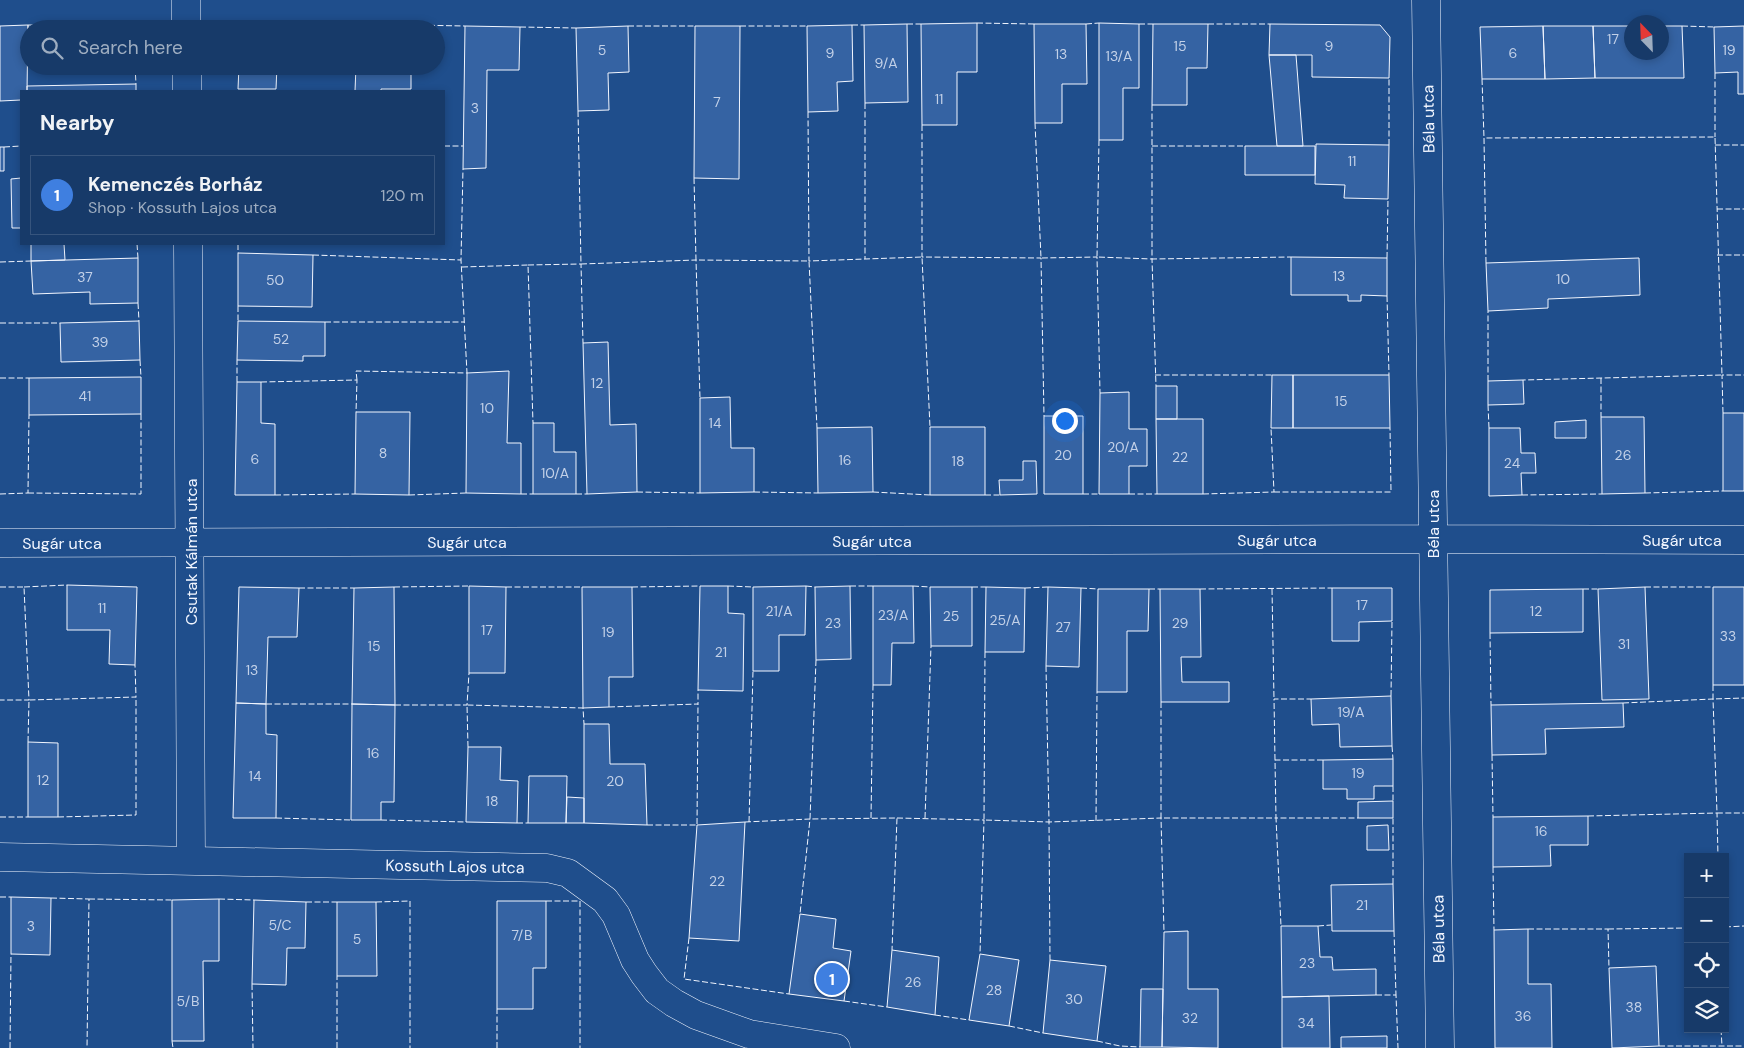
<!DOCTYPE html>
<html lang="en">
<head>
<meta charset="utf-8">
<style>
	body { margin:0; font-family:"DM Sans",sans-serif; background:#244571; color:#f1f3f6 }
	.controls { position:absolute; right:15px; bottom:15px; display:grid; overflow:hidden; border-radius:0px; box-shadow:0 2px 8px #0003 }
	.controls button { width:45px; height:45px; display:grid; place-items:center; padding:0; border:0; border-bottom:1px solid #36547d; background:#173a69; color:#f1f3f6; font:25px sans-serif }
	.compass { position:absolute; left:1624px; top:15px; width:45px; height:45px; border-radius:50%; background:#173a69; box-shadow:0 2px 8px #0003; rotate:337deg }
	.you { position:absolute; left:1064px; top:420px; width:18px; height:18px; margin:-12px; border:4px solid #fff; border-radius:50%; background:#1a73e8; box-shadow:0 0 0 8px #1a73e833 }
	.badge { display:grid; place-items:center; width:32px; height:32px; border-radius:50%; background:#ffb74d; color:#fff; font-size:16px; font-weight:700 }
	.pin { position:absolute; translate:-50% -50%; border:2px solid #fff; box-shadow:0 1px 5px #0006 }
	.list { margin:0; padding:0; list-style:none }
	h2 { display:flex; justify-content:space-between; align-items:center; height:65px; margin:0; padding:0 20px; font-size:21px }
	h2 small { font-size:16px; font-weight:400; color:#9eadc0 }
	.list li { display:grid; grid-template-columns:32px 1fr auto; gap:15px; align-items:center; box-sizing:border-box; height:80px; margin:0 10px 10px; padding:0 10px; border:1px solid #36547d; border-radius:0px }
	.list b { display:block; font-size:19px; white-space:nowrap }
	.list p { margin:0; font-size:16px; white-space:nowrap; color:#9eadc0 }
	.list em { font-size:16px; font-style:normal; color:#9eadc0 }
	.icon { flex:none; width:28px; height:28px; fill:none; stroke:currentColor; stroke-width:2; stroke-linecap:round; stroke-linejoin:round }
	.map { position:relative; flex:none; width:1744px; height:1048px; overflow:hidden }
	.search { position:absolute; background:#173a69; box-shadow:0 2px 8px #0003; left:20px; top:20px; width:425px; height:55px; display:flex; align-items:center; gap:12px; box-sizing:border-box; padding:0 18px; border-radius:28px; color:#9eadc0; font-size:19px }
	.panel { position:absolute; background:#173a69; box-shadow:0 2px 8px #0003; left:20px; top:90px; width:425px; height:155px; border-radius:0px }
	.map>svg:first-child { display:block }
</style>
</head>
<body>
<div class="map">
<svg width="1744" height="1048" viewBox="0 0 1744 1048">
	<rect width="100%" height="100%" fill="#1f4e8c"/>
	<path fill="#3563a3" stroke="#f2f6ff" d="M977,23V72H957V125H922L921,24Z
		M1099,23L1139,24V88H1123V140H1099Z
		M239,24L301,25V29H239Z
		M907,24L908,102L865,103L864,25Z
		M1034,24H1086L1087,84H1062V123H1035Z
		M1153,24H1208L1207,68H1187V105H1152Z
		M1270,24L1380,25L1390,37L1389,78L1312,77V55H1269Z
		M28,25L27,91H21V100L0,101V26Z
		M28,25H52V29H29L28,46Z
		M52,25L135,26V29H52Z
		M301,25H345V29H301Z
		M356,25H412V29H356Z
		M852,25L853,81L837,82L838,111L808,112L807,26Z
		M465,26L520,27L519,70H487L486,168L463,169Z
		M628,26L629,72L608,73L609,110L578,111L576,28Z
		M695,26H740L739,179L694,178Z
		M1543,26L1545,79H1482L1480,27Z
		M1543,26H1593L1595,78L1545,79Z
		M1593,26H1632V52H1662V26H1682L1684,78H1595Z
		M1744,26V94H1738V72L1715,73L1714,27Z
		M1269,55H1296L1303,146H1277Z
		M239,66H277L276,89H238Z
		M356,66H411V89H381V91H355Z
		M136,84V91H27V86Z
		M1316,144L1389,145L1388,199L1344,198L1345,185L1315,184Z
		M1245,146H1315V175H1245Z
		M0,147H4V171H0Z
		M21,178V228H12L11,179Z
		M31,244H64L65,260L31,261Z
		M238,253L313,255L312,307L238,306Z
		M1291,257L1387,258V296L1361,295V301H1348V295H1291Z
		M138,258V303L90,304V292L33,294L31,261Z
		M1639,258L1640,295L1548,299V308L1488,311L1486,263Z
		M139,321L140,360L61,362L60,323Z
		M238,321L325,322V356H303V361L237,360Z
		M608,342L610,425L636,424L637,492L587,494L583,343Z
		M509,371L507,443H521V494L466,493L467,373Z
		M1272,375H1293V428H1271Z
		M1293,375H1389L1390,428H1293Z
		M141,377V414L29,415V378Z
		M1523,380L1524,404L1488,405V381Z
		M237,382H261V423L275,424V495H235Z
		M1156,386H1177V419H1156Z
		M1129,392V429H1147V466H1129V494H1099L1100,393Z
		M730,397L731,448H754V492L700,493V398Z
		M356,412H410L409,495L355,494Z
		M1723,413H1744V491H1723Z
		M1044,416H1083V494H1044Z
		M1601,417H1644L1645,493L1602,494Z
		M1156,419H1203V494H1157Z
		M1586,420V438H1555V422Z
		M533,423H554V452H576V494H533Z
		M872,427L873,492L818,493L817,428Z
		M930,427H985V495H930Z
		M1489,428H1520L1521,453H1535L1536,473H1521L1522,495L1489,496Z
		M1023,461H1036L1037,494L1000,495L999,480H1023Z
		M67,585L137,587L135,665L109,664L110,630H67Z
		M469,586L506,587L505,673H469Z
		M700,586H728V613L744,614L743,691L698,690Z
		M806,586L805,635H779V671H753V587Z
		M850,586L851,659L816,660L815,587Z
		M873,586H913L914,643H892L891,685H873Z
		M239,587L299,588L297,637H268L266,704L236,703Z
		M394,587L395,705L352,704L354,588Z
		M582,587H632L633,677H609V707L583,708Z
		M930,587H972V646H931Z
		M986,587L1025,588L1024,652H985Z
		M1048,587L1081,588L1079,667L1046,666Z
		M1645,587L1649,699L1602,700L1598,589Z
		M1713,587H1744V685H1713Z
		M1332,588H1392V621L1359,622V641H1332Z
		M1098,589H1149L1148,631H1127V692H1097Z
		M1160,589H1200L1201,657H1181L1182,682H1229V702H1161Z
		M1583,589V632L1490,633V590Z
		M1391,696L1392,746L1340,747L1339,724L1312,725L1311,699Z
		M236,703L266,704V734L277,735L276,818H233Z
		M1623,703L1624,727L1545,729L1546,754L1492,755L1491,705Z
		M352,704L395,705L394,802H381V820H351Z
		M584,724H609L610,764H645L647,825L584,823Z
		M28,742L58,743V817H28Z
		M468,747H501L500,780L518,781L517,823L466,822Z
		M1393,759V786H1374V799H1347V789H1323V760Z
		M529,776H567L566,823H528Z
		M567,797L584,798V823H566Z
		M1393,801V818H1358V802Z
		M1588,816V845H1550L1551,866L1493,867V817Z
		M745,822L739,941L689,938L697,825Z
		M1388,825L1389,850H1367V826Z
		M1393,884L1394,931H1332L1331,885Z
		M11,897L51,898L50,955L11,954Z
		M219,899V961H203L204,1041H172V900Z
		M254,900L306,902L305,948H287L286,985L252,984Z
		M497,901H546V968H533V1009H497Z
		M337,902H376L377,976H337Z
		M800,914L836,919L833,948L851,951L844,1001L789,994Z
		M1281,926H1318L1320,957H1332L1333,970L1376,969V995L1282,997Z
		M1528,929V984H1551L1552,1048H1495L1494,930Z
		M1188,931V989H1218V1048L1162,1047L1164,932Z
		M892,950L939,957L935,1015L887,1007Z
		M980,954L1019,960L1009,1026L969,1020Z
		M1050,960L1106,966L1097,1041L1043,1033Z
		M1656,966L1659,1046L1612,1048L1609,968Z
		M1141,989H1163L1162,1047H1140Z
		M1329,996L1330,1048H1282V997Z
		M1387,1036V1048H1341V1037Z"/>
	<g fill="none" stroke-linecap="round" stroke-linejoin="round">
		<defs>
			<path id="street" d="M186,0V29
				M1426,0L1440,1048
				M187,66V91
				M188,244L191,860
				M0,543L1433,539L1744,540
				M0,857L547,868L568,873L605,900L616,915L635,960L644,974L657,991L674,1003L696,1015L749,1034L836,1048"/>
		</defs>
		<use href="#street" stroke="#f2f6ff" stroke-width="29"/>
		<use href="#street" stroke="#1f4e8c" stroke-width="28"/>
		<path stroke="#f2f6ff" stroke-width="1" stroke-dasharray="6 2.5" stroke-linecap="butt" d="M977,23L1034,24
			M907,24H921
			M1086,24L1099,23
			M1139,24H1153
			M1208,24H1270
			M345,25H356
			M412,25L465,26
			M852,25H864
			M628,26H695
			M740,26H807
			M1682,26L1714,27
			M520,27L576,28
			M135,66L136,84
			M1715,73V137
			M1482,79L1484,138
			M865,103V259
			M1152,105V259L1291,257
			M578,111L581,264L696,260L700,398
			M808,112L809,261L922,257L930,427
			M1035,123L1041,258L1097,257L1100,393
			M922,125V257L1041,258L1044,416
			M1099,140L1097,257L1152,259L1156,386
			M1389,145V78
			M1715,145H1744
			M444,146H463
			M1152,146H1245
			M4,147L21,146
			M694,178L696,260L809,261L817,428
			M1717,209H1744
			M137,244L138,258
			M238,244V253
			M313,255L461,260L463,169
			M1717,255H1744
			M1387,258L1388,199
			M0,262L31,261
			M1486,263L1484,138L1715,137L1722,375L1523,380
			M528,265L581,264L583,343
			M462,267L528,265L533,423
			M1387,296L1389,375
			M138,303L139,321
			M238,306V321
			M325,322H464
			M0,323H60
			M140,360L141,377
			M1155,375H1272
			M0,378H29
			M1601,378V417
			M357,380L356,371L467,373L461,260
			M1488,381V311
			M237,382V360
			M261,382L357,380L356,412
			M1488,405L1489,428
			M1723,413L1722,375H1744
			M637,492L700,493
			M754,492L818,493
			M873,492L930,495
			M1274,492H1391L1390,428
			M28,493L141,494V414
			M1645,493L1723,491
			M0,494L28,493L29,415
			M521,494H533
			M576,494H587
			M1083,494H1099
			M1129,494H1157
			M1203,494L1274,492L1271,428
			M275,495L355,494
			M409,495L466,493
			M985,495H1000
			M1522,495L1602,494
			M728,586L753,587
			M806,586L815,587
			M850,586H873
			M913,586L930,587
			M0,587H24L29,700H0
			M24,587L67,585
			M394,587L469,586
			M506,587H582
			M632,587L700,586
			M972,587H986
			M1645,587H1713
			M299,588H354
			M1025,588L1048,587
			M1081,588L1098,589
			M1149,589H1160
			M1200,589L1332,588
			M1272,589L1274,699
			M1583,589H1598
			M1490,633L1491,705
			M985,652L984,820L1049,822L1050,960
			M816,660L810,819L897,818L892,950
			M1046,666L1049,822L1161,818L1164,932
			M1713,685V699L1744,698
			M1391,696L1392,621
			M1161,702V818H1276L1281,926
			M1623,703L1713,699L1717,813H1744
			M266,704H352
			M395,705H467L469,673
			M609,707L698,704V690
			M28,742L29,700L136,697L135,665
			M1392,746L1393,759
			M468,747L467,705L583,708L584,724
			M1492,755L1493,817
			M1275,760L1274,699H1311
			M1323,760H1275L1276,818H1358
			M1393,786V801
			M1588,816L1717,813L1718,857
			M0,817H28
			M58,817L136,815V697
			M276,818L351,820
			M871,818L873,685
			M897,818L984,820L980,954
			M925,818L931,646
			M381,820L466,822
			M1096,821L1097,692
			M745,822L810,819L800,914
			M749,822L753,671
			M517,823H528
			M647,825H697L698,704
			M1493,867L1494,930
			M1393,884V818
			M0,897H11
			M51,898L89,899L87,1048
			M89,899L172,900
			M219,899L254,900
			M546,901H580V1048
			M306,902H337
			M376,902L410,901V1048
			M1318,926L1331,925
			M1725,927L1744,926
			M1528,929H1608L1609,968
			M1608,929L1688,928
			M1394,931L1396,995
			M689,938L684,979L789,994
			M252,984L253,1048
			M1376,995H1396L1398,1048
			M844,1001L887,1007
			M935,1015L969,1020
			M1009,1026L1043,1033
			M1721,1029L1722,1046
			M172,1041L173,1048
			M1097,1041L1120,1046L1140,1047
			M1659,1046H1744
			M10,1048L11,954
			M337,1048V976
			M497,1048V1009"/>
	</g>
	<g text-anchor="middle" stroke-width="4" stroke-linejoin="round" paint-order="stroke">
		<g font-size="14" fill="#c3d1e8">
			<text x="1613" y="44">17</text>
			<text x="1180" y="51">15</text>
			<text x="1329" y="51">9</text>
			<text x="602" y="55">5</text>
			<text x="1729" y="55">19</text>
			<text x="830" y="58">9</text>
			<text x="1513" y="58">6</text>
			<text x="1061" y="59">13</text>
			<text x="1119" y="61">13/A</text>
			<text x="886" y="68">9/A</text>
			<text x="939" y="104">11</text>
			<text x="717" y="107">7</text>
			<text x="475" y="113">3</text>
			<text x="1352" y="166">11</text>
			<text x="1339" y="281">13</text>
			<text x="85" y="282">37</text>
			<text x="1563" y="284">10</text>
			<text x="275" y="285">50</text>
			<text x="281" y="344">52</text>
			<text x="100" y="347">39</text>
			<text x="597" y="388">12</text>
			<text x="85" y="401">41</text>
			<text x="1341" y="406">15</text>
			<text x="487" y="413">10</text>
			<text x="715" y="428">14</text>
			<text x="1123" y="452">20/A</text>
			<text x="383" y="458">8</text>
			<text x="1063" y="460">20</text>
			<text x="1623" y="460">26</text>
			<text x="1180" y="462">22</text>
			<text x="255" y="464">6</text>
			<text x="845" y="465">16</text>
			<text x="958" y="466">18</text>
			<text x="1512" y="468">24</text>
			<text x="555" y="478">10/A</text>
			<text x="1362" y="610">17</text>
			<text x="102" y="613">11</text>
			<text x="779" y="616">21/A</text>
			<text x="1536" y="616">12</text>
			<text x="893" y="620">23/A</text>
			<text x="951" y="621">25</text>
			<text x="1005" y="625">25/A</text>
			<text x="833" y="628">23</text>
			<text x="1180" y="628">29</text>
			<text x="1063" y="632">27</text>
			<text x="487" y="635">17</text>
			<text x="608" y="637">19</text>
			<text x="1728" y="641">33</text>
			<text x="1624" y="649">31</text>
			<text x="374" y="651">15</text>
			<text x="721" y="657">21</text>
			<text x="252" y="675">13</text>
			<text x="1351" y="717">19/A</text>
			<text x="373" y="758">16</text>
			<text x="1358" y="778">19</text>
			<text x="255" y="781">14</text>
			<text x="43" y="785">12</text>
			<text x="615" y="786">20</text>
			<text x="492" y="806">18</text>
			<text x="1541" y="836">16</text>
			<text x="717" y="886">22</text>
			<text x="1362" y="910">21</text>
			<text x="280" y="930">5/C</text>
			<text x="31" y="931">3</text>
			<text x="522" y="940">7/B</text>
			<text x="357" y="944">5</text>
			<text x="1307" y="968">23</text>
			<text x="913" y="987">26</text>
			<text x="994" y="995">28</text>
			<text x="1074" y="1004">30</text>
			<text x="188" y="1006">5/B</text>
			<text x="1634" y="1012">38</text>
			<text x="1523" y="1021">36</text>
			<text x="1190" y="1023">32</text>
			<text x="1306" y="1028">34</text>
		</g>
		<g font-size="16" fill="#f2f6ff" stroke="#1f4e8c">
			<text transform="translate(1428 119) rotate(-91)" y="6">Béla utca</text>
			<text transform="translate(1433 524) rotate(-90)" y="6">Béla utca</text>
			<text x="1277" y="546">Sugár utca</text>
			<text x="1682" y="546">Sugár utca</text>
			<text x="872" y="547">Sugár utca</text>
			<text x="467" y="548">Sugár utca</text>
			<text x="62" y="549">Sugár utca</text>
			<text transform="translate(191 552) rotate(-90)" y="6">Csutak Kálmán utca</text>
			<text transform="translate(455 866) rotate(1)" y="6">Kossuth Lajos utca</text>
			<text transform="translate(1438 929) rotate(-91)" y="6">Béla utca</text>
		</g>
	</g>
</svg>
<div class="controls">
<button>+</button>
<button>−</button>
<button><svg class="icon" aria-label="locate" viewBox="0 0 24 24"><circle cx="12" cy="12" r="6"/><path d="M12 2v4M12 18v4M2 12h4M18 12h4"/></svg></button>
<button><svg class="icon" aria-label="layers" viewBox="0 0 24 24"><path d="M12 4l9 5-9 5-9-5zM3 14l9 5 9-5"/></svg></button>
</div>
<svg class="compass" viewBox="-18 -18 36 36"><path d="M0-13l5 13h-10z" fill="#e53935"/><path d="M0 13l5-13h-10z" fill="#9eadc0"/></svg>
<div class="you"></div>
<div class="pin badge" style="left:832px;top:979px;background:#3f7fe0">1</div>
<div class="search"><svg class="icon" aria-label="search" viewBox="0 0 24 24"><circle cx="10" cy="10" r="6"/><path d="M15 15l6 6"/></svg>Search here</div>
<section class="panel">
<h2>Nearby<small></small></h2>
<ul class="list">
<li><span class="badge" style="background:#3f7fe0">1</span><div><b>Kemenczés Borház</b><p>Shop · Kossuth Lajos utca</p></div><em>120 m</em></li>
</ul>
</section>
</div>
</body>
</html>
